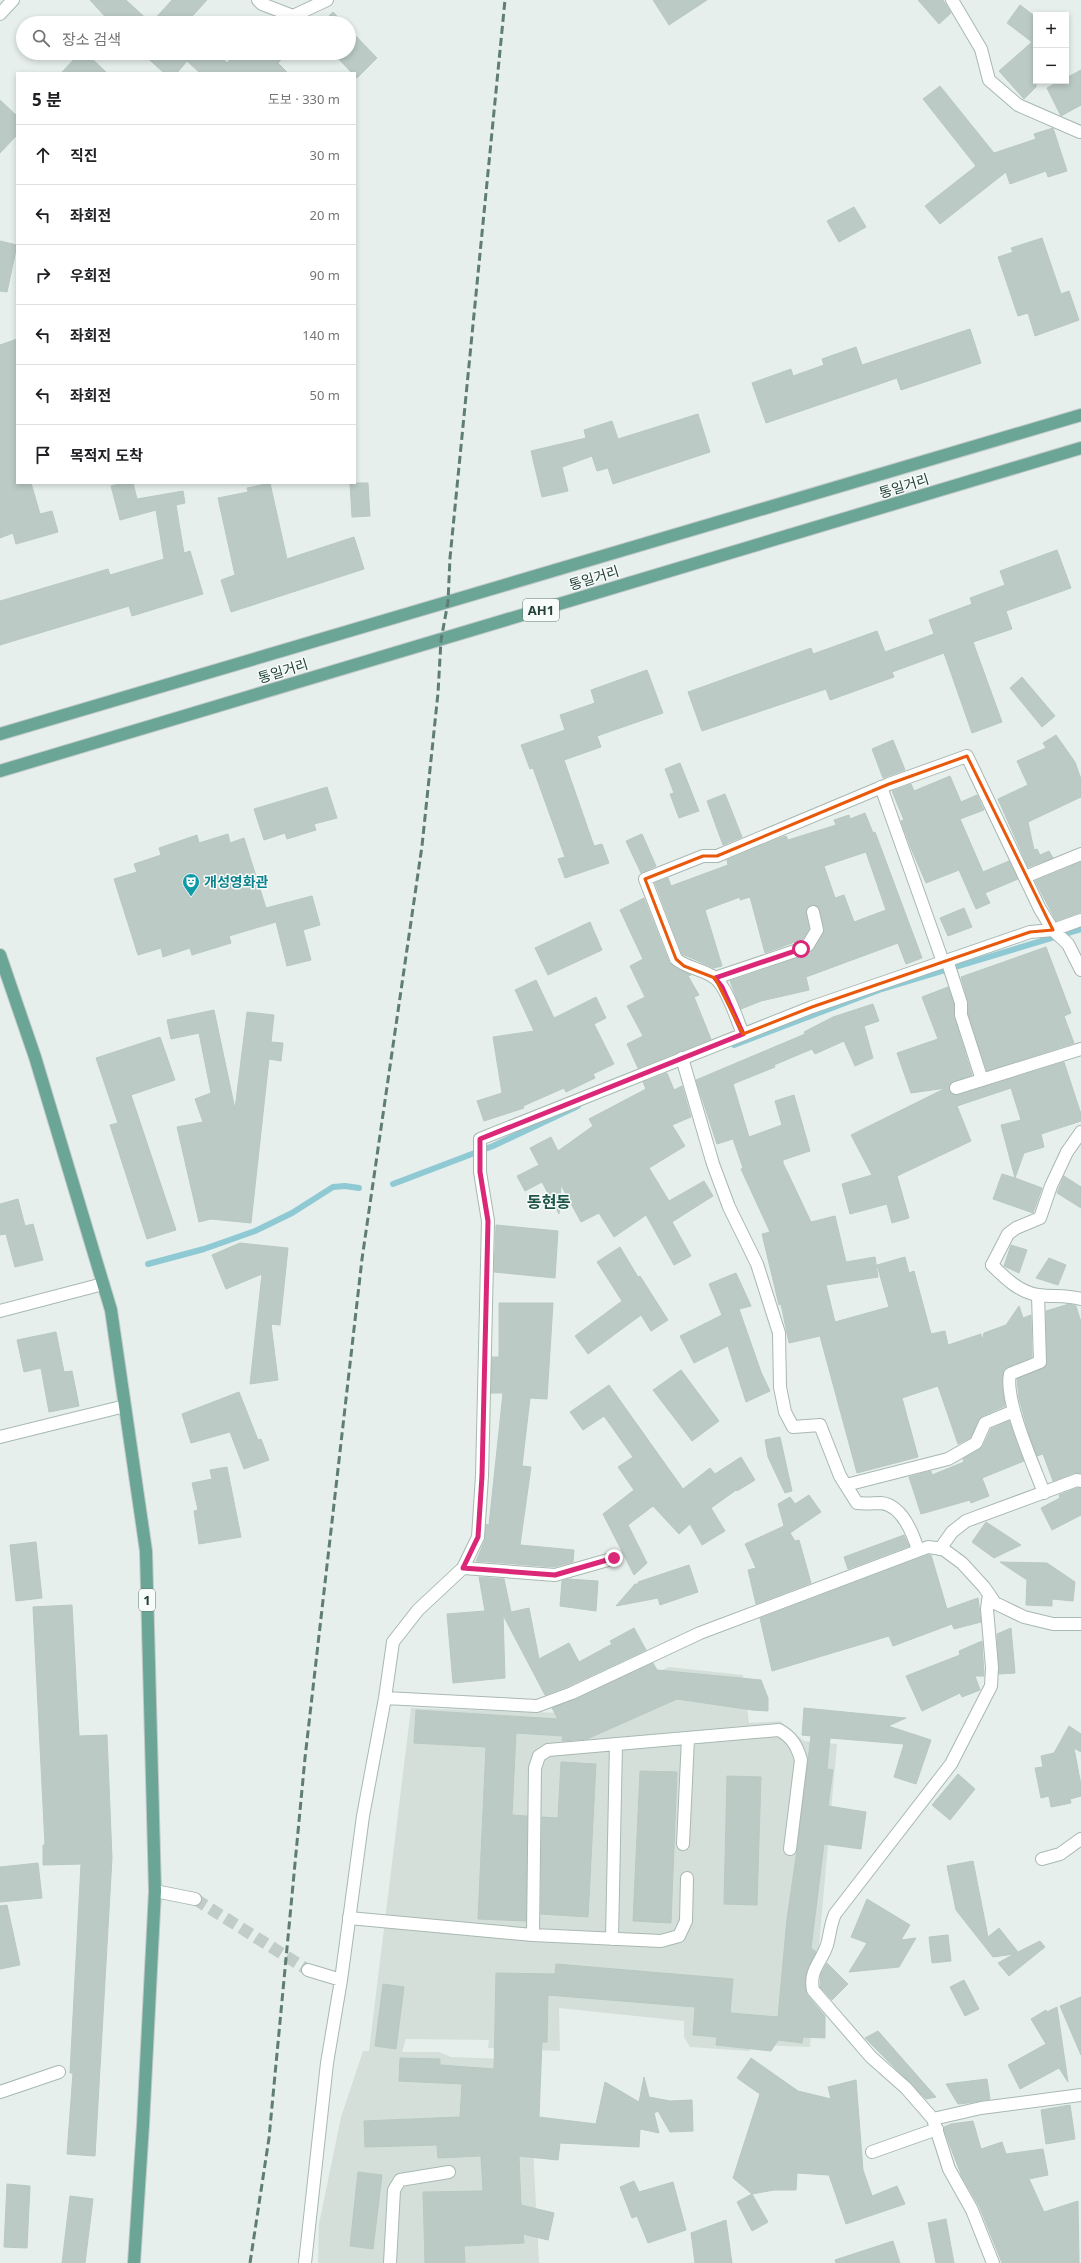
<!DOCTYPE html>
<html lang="ko">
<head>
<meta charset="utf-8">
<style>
	body { margin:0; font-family:"Noto Sans","Noto Sans KR",sans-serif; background:#f2f2f2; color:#202124 }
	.controls { position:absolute; right:12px; top:12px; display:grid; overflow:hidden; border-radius:0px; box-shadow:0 2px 6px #0003 }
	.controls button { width:36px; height:36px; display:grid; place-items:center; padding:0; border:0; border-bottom:1px solid #e0e0e0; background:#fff; color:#202124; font:20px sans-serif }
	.stop { position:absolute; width:12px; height:12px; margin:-9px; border:3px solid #db2777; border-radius:50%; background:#fff }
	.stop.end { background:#db2777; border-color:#fff; box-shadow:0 1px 4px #0008 }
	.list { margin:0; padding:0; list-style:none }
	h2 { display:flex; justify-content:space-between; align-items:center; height:52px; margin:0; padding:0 16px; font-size:17px }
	h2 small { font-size:13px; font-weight:400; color:#757577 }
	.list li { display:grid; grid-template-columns:26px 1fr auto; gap:12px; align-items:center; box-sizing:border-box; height:60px; padding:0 16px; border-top:1px solid #e0e0e0 }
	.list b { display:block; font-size:15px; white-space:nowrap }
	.list em { font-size:13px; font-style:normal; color:#757577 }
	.icon { flex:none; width:22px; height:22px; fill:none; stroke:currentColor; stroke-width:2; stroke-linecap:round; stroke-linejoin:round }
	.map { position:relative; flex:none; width:1081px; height:2263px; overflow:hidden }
	.search { position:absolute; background:#fff; box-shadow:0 2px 6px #0003; left:16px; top:16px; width:340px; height:44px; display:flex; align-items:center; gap:10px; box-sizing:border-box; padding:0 14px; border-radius:22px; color:#757577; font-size:15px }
	.panel { position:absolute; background:#fff; box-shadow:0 2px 6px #0003; left:16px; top:72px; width:340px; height:412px; border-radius:0px }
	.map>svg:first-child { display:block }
</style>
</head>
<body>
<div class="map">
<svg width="1081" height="2263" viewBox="0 0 1081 2263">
	<rect width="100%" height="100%" fill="#e6efeb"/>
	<path fill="#d4dfda" d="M669,1667L743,1675L749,1723L780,1721L804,1741L837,1744L810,2047L754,2045L749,2051L690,2047L684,2037V2021L559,2008L560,2051L488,2048L489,2040L406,2039L402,2052H439L451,2057L504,2059L532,2130L539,2263H318L319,2224L341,2117L363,2051H369L411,1708L566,1713Z"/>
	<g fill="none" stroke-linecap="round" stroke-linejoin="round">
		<path stroke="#8ec9d4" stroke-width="6" d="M734,1045L879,990L1081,929
			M393,1184L493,1146L578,1106
			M148,1264L204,1249L255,1231L292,1213L333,1187L345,1186L359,1188"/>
	</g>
	<path fill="#bbcac4" stroke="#b8c9c2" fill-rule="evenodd" d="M90,0H126L151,23H111Z
		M172,0H207L186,23H151Z
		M653,0H707L669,25Z
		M918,0H943L951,13L939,24Z
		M1020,5L1036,17V87L1024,99L999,71L1032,42L1007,23Z
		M333,12L344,23H322Z
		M349,29L377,58L357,78L355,73H352L333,53H349Z
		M80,53H86L107,73H61Z
		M142,53H217L227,63L236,53H287L278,63L288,73H200L187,61L177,73H164Z
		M1081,70V105L1061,116L1047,88L1060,81H1066V78Z
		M940,86L994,153L1036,139L1034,134L1053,128L1067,171L1048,177L1046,171L1010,184L1006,172L940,224L925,206L976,166L923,99Z
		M0,100L17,116V135L0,153Z
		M854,207L866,227L839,242L827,221Z
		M1042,238L1061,294L1069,291L1079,320L1035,336L1028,313L1018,316L998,257L1013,252L1011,248Z
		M0,241L17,245L7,292L0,291Z
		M970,329L981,363L901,390L897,378L766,423L752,383L791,369L793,376L824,365L822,359L856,347L862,365Z
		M17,339V483H31L40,514L52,511L58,532L16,544L13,533L0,538V345Z
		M698,414L710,452L613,484L608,468L597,471L592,456L562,467L568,491L542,497L531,451L586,438L584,430L612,421L618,439Z
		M124,483H133L137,499L183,491L185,503L176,505L184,553L190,551L203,594L132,616L129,606L0,645V601L108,569L110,575L164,559L156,510L120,520L111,486Z
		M270,483L287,559L354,537L364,569L231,612L221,580L235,575L218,498L248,492L247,488Z
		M350,483H368L370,516L352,517Z
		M1057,550L1071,588L1006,611L1012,629L973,642L1002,722L972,733L944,653L892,672L894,677L830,700L826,689L702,731L688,692L811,648L813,654L877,631L885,652L934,634L929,620L972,604L970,598L1005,585L1000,571Z
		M647,670L663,713L597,736L601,747L564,760L594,846L602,844L609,863L565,878L558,859L565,857L533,768L530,769L521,745L565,730L560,715L595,703L591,690Z
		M1022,677L1055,716L1042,727L1010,688Z
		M1056,735L1075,762L1081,779V797L1028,822L1034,850L1037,849L1040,855L1049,851L1053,858L1028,867L998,799L1028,785L1017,761L1046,748L1043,743Z
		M893,740L905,770L883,778L872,749Z
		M680,763L699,811L679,818L670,794L674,793L665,769Z
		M950,776L961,802L977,795L984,810L960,819L983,872L1009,861L1018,879L985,893L990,903L976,909L959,870L926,883L911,848L901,821L904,820L892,791L911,784L914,791Z
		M327,787L337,818L314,824L316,830L287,839L285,833L264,840L254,809Z
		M725,794L742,837L723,845L707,801Z
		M865,813L873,833L875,832L922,958L906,964L898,943L806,977L809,990L761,1001L741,1009L730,981L803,956L812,951L824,929L819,907L812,905L806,909L809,929L803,939L765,953L750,897L740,900V897L705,910L722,966L714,968L682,954L655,883L668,878L671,886L728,865L727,860L777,839L786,836L788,840L836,825L834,820L849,815L850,819ZM866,852L886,910L854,922L844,895L835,898L824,866Z
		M228,834L230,843L244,838L266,908L312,896L320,925L303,930L311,960L287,966L276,922L229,936L231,943L192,955L190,948L163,957L161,948L138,955L114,879L137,872L134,864L161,855L159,848L197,835L199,843Z
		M642,834L656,866L641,873L626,841Z
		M1081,862V912L1056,921L1035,881Z
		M644,898L669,962L677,969L691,975L688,976L699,995L694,997L711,1039L638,1068L627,1044L643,1036L627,1006L645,997L630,966L643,959L620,910Z
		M964,908L972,927L948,936L940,918Z
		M590,922L602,950L548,975L535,948Z
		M1046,947L1071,1013L1064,1016L1074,1043L987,1071L968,1014V1001L961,977Z
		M536,980L554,1018L596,997L606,1018L594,1024L614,1064L593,1074L595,1078L566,1092L564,1088L523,1106L524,1108L484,1121L477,1101L502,1093L493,1037L534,1031L515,990Z
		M948,987L954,1004V1017L972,1075L951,1083L949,1087L951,1093L958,1095L1064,1062L1081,1114V1121L1041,1134L1044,1147L1024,1153L1015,1178L1042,1188L1033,1213L993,1199L1002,1174L1015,1178L1001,1125L1021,1120L1011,1088L957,1106L971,1141L897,1176L909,1218L892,1223L887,1204L850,1214L842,1184L872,1175L851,1135L946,1088L911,1093L897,1053L938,1039L922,997Z
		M873,1004L879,1021L864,1026L873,1058L855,1066L844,1041L815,1054L812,1049L774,1065L775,1067L733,1084L749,1137L782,1125L775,1101L794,1095L810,1151L783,1160V1163L811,1222L835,1216L846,1262L875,1257L878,1277L826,1285L835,1322L889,1307L877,1265L905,1257L909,1273L914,1271L931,1334L945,1331L948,1345L981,1334L982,1341L984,1333L1006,1325L1019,1306L1023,1318L1031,1315L1032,1357L1004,1369L1002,1385L1005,1406L982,1416L970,1438L958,1444L938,1386L902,1398L918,1457L857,1473L820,1336L789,1343L781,1304L779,1305L762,1234L770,1232L741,1169L743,1168L733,1139L717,1144L696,1080L805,1034L804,1032L833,1017Z
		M214,1010L235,1109L247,1012L274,1015L271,1042L283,1043L281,1061L269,1059L251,1223L211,1219L199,1222L177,1127L203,1122L195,1099L211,1093L199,1033L171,1039L167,1020Z
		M160,1037L175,1080L131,1095L176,1230L147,1239L110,1125L118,1123L96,1058Z
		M667,1073L674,1090L682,1086L691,1117L672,1125L685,1146L649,1168L669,1201L704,1181L713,1196L672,1222L691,1256L674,1265L646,1215L614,1237L599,1213L581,1222L561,1185L559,1214L542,1182L525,1191L517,1176L539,1165L530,1148L551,1137L558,1151L593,1126L589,1119L646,1089L643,1082Z
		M1064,1176L1081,1187V1208L1057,1193Z
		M18,1199L25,1226L33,1224L43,1260L15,1267L6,1234L0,1235V1204Z
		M496,1225L558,1231L555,1278L494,1272Z
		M240,1243L288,1248L280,1325L271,1324L278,1380L250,1384L262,1274L226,1289L212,1255Z
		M1011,1245L1027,1250L1019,1273L1004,1266Z
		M620,1247L638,1277L640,1276L668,1320L651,1331L641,1315L588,1354L575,1336L622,1301L597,1262Z
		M1049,1258L1066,1265L1058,1285L1036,1278Z
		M736,1273L751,1306L739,1309L761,1372L770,1391L746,1402L728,1346L694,1363L680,1336L722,1315L709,1284Z
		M499,1303H553L547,1399L530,1398L522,1466L531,1467L520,1545L574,1550L573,1562L554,1567L476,1561L485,1540L486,1524L489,1525L503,1393H491L492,1357H499Z
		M1069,1304L1076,1306L1081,1322V1473H1074L1053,1481L1043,1454L1037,1456L1028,1431L1019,1398L1017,1379L1046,1366V1311Z
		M56,1332L64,1372L72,1371L79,1406L49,1412L41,1368L24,1372L17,1340Z
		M681,1370L719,1421L692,1441L653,1390Z
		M609,1385L683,1489L710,1468L715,1474L741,1457L755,1480L737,1491L736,1490L711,1508L725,1531L702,1545L690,1524L679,1534L653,1506L628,1525L647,1563L634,1575L603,1514L634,1490L618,1467L633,1457L604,1416L583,1430L570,1412Z
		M239,1392L258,1440L261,1439L269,1460L244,1469L230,1432L191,1443L182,1414Z
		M1009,1421L1024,1461L982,1478L989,1496L971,1503L970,1500L921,1514L909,1477L931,1471L932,1475L964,1462L963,1459L983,1446L991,1429Z
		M780,1437L792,1491L785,1493L768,1457L765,1440Z
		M227,1467L241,1537L199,1544L194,1511L198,1510L192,1483L212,1479L210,1470Z
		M1077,1488H1081V1515L1052,1530L1041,1508L1060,1498L1059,1495Z
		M809,1495L821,1512L790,1533L795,1541L799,1540L811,1583L756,1604L748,1570L756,1568L745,1544L784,1526L778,1504L790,1497L795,1504Z
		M986,1522L1021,1545L994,1558L972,1542Z
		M904,1535L909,1546L848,1569L844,1557Z
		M36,1542L42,1598L16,1601L10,1545Z
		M928,1555H931L947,1609L978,1598L981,1622L954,1629L952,1624L893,1646L889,1636L772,1671L760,1618Z
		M1000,1562L1047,1563L1075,1582L1073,1601L1052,1599V1606L1026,1605L1027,1580Z
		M689,1565L698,1592L660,1605L658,1598L616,1606L635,1584H639L638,1582Z
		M479,1577L504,1579L511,1612L529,1608L539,1659L569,1643L579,1662L612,1644L610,1641L634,1628L646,1650L569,1686L545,1695L503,1615L505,1678L453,1683L447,1614L485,1611Z
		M568,1579L598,1581L596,1611L560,1606L562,1581Z
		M72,1605L79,1736L107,1735L112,1858L95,2156L67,2154L73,2073H70L81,1864L43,1865V1845H45L33,1607Z
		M1011,1628L1015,1673L999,1674L997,1634Z
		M982,1641L984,1676H975L980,1690L962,1697L960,1693L922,1711L906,1676L960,1655L959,1651Z
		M653,1663L657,1670L761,1680L768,1698V1711L752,1710L677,1699L587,1739L562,1741L563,1736L516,1733L512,1815L527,1816L526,1921L478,1919L486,1747L414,1743L416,1710L558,1719L552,1708Z
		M804,1708L906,1718L888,1726L931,1740L916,1784L894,1777L904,1744L830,1738L827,1769L833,1770L828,1806L866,1812L861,1849L824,1844L811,1948L816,1952L807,1969L805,1983L807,1995L825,2016V2038L803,2037L802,2043L778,2040L771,2051L716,2045L717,2037L693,2035L695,2007L548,1995L547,2042H542L539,2117L596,2124L605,2082L639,2102L644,2077L649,2097L670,2101L692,2100L693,2131L670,2132L658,2111L654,2113L659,2133L640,2129L639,2147L560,2143L558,2160L519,2156L521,2205L554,2213L548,2240L523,2234L524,2243L464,2246L465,2263H425L423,2192L483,2191L481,2156L438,2158L437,2145L365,2147L364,2121L460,2117L462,2084L399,2081L400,2058L440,2059V2065L494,2069L496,1973L555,1974L556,1964L733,1979L730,2013L778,2017L787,1919L797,1850L811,1736L802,1735Z
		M1069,1726L1081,1734V1752L1074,1748L1081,1785V1796L1070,1799L1071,1803L1051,1807L1049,1796L1041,1798L1035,1768L1043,1767L1041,1756L1054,1753Z
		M561,1762L596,1764L588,1917L541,1914L542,1817L558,1818Z
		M640,1771L677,1772L671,1923L633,1921Z
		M958,1774L975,1789L950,1820L932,1805Z
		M727,1776L761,1777L757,1905L724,1904Z
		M973,1861L988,1937L999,1928L1018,1952L1040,1941L1045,1947L1009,1976L998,1963L1014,1954L993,1957L956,1910L947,1866Z
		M38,1863L42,1898L0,1902V1867Z
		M867,1899L910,1925L901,1940L916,1938L899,1967L849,1972L867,1943L851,1937Z
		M7,1905L20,1965L0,1969V1906Z
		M948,1935L951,1961L932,1963L929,1937Z
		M827,1963L848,1984L832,2000L820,1987L821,1974Z
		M964,1980L979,2009L965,2016L950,1987Z
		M383,1984L404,1987L396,2049L375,2046Z
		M1081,1997V2055L1060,2006Z
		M1057,2007L1068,2082L1059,2068L1020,2089L1008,2065L1046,2044L1031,2019L1046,2010L1047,2012Z
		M878,2031L936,2097L926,2099L865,2038Z
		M751,2058L798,2091L831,2099L828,2087L856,2080L863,2170L872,2196L897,2186L905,2204L846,2224L829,2175L797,2173L796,2190H774L752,2194L768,2222L752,2231L737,2202L752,2194L733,2178L760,2094L737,2078Z
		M987,2079L990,2099L968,2103L958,2104L946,2084Z
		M1070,2105L1075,2139L1046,2144L1041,2110Z
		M973,2121L981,2149L1002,2142L1006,2154L1043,2149L1048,2175L1029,2179L1044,2212L1078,2201L1079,2263H1002L979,2206L962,2177L944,2130V2127L951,2124Z
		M358,2172L382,2175L373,2249L350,2246Z
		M634,2181L639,2192L673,2182L686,2230L648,2243L637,2216L632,2218L620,2187Z
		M7,2184L30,2186L27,2248L4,2247Z
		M70,2196L93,2199L85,2263H62Z
		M946,2219L954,2263H936L928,2223Z
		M726,2220L732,2263H695L691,2233Z
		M893,2241L900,2263H836L835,2260Z"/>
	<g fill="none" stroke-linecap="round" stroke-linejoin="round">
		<path stroke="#bfccc8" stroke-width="12" stroke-dasharray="12 6" stroke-linecap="butt" d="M195,1899L308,1970"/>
		<defs>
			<path id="service" d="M952,0L981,49L989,80L1018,105L1080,132
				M881,787L943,962
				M1025,877L1081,854
				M947,960L961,1003V1015L982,1080
				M682,1058L713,1164L729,1207L757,1264L779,1333L780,1387L785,1412L793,1427L820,1425L840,1476L857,1503C866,1504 874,1503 881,1503C902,1505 913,1534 918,1550
				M992,1265L1008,1234L1016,1228L1040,1218L1051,1186L1067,1152
				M1038,1295L1040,1362L1010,1374C1004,1400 1034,1466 1044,1493
				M846,1485L948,1459L976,1443L985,1423L1014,1411
				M940,1549L952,1532L966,1521L1077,1480L1081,1481
				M463,1568L555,1575L615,1558
				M683,1844L688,1738
				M349,1918L533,1935L661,1941L679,1936L686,1921L687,1878
				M533,1935L535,1768L539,1756L548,1750L779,1730C792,1737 797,1746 801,1760L790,1849
				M612,1939L616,1744
				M933,2119L981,2108L1081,2095
				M872,2152L937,2129
				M390,2263L394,2190L400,2180L449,2172"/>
			<path id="minor" d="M258,0L262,4L293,16L327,0
				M715,978L801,949L808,945L817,930L813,912
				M743,1034C737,1020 727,987 715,978C704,969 688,969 676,959L645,879L703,856H717L889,784L967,756L1040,909L1053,930L1068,944L1081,970
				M956,1088L1081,1049
				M1067,1152L1081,1132
				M992,1265C1005,1278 1019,1292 1038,1295C1052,1297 1067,1295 1081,1299
				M0,1311L103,1284
				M0,1437L125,1406
				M989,1594L987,1609L992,1667L991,1686L951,1764L835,1914C830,1925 830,1935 827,1945C821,1963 809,1970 813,1990L871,2057L906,2088L933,2119L949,2169L972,2210L993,2263
				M385,1698L537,1706L572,1693L700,1633L928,1547L943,1549L962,1563L984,1587L995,1603L1024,1617L1053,1624H1081
				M1042,1859L1060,1854L1081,1839
				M155,1891L195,1899
				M308,1970L341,1980
				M0,2092L59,2072
				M305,2263L327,2063L341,1980L363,1816L385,1698L393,1642L418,1610L463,1568L478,1537L482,1476L488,1221L480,1172V1139L812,1007L1030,932L1053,930L1081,920"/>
			<path id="secondary" d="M0,14L13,0"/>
			<path id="primary" d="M0,734L1081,415
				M0,771L1081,448
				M0,955L35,1057L111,1310L146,1551L155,1891L143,2125L134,2263"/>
		</defs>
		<use href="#service" stroke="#a8b8b2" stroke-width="14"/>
		<use href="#minor" stroke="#a8b8b2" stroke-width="14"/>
		<use href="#secondary" stroke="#a4bbb3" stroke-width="14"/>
		<use href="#primary" stroke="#c2cac8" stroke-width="14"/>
		<use href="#service" stroke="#fff" stroke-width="12"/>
		<use href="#minor" stroke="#fff" stroke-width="12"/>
		<use href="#secondary" stroke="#fff" stroke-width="12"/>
		<use href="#primary" stroke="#6aa596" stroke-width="12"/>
		<path stroke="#5f7d75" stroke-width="3" stroke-dasharray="8 4" stroke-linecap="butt" d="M250,2263L269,2138L305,1758L362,1259L422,846L438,693L441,640L448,602L450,558L505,0"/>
	</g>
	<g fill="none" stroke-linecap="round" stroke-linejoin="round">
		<path stroke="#db2777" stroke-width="5" d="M614,1558L555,1575L463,1568L478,1537L482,1476L488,1221L480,1172V1139L743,1034L722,987L715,978L801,949"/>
	</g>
	<path fill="none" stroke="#e8590c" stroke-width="3" stroke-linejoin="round" d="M967,756L1053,930L1030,932L812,1007L743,1034L715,978L684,966L676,959L645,879L703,856H717L889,784Z"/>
	<defs>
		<symbol id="theatre-pin" viewBox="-11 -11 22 30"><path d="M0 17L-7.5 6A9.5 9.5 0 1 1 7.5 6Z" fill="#0f9aa8" stroke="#f7fbf9"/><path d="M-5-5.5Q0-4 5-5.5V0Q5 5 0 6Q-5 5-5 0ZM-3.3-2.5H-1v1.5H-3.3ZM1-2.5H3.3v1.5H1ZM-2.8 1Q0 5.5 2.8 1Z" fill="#fff"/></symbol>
	</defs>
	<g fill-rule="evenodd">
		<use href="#theatre-pin" x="181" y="872" width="20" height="27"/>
	</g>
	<g text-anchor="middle" stroke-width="3" stroke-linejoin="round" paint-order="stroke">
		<g fill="#f7fbf9" stroke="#637a73" stroke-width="1">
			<rect x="523" y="599" width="36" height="22" rx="3"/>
			<rect x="139" y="1589" width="16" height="22" rx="3"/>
		</g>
		<g font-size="13" font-weight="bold" fill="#24423a">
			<text x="541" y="615">AH1</text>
			<text x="147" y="1605">1</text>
		</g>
		<g font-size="14" fill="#24423a" stroke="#f7fbf9">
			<text transform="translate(904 486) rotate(-17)" y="5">통일거리</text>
			<text transform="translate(594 578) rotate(-17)" y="5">통일거리</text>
			<text transform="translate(283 671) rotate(-17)" y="5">통일거리</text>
		</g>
		<g font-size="14" font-weight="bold" fill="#0d838f" stroke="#f7fbf9" text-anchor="start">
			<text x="204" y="887">개성영화관</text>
		</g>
		<g font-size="16" font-weight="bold" fill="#1f5548" stroke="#f7fbf9">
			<text x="549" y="1208">동현동</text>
		</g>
	</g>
</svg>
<div class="controls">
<button>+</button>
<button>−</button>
</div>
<div class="stop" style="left:801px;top:949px"></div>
<div class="stop end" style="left:614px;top:1558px"></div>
<div class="search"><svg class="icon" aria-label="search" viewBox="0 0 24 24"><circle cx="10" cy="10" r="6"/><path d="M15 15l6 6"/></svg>장소 검색</div>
<section class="panel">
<h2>5 분<small>도보 · 330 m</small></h2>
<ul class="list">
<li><svg class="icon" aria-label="ahead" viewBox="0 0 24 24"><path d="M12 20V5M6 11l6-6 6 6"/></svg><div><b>직진</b></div><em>30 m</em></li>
<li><svg class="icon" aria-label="left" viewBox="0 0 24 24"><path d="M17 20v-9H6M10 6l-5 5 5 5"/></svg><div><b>좌회전</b></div><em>20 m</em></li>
<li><svg class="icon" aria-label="right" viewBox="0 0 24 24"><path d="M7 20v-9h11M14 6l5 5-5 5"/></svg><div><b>우회전</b></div><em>90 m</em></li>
<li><svg class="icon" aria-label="left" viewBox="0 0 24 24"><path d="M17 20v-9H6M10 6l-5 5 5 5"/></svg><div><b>좌회전</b></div><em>140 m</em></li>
<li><svg class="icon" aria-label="left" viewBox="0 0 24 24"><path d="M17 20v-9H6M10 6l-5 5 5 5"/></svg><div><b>좌회전</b></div><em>50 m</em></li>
<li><svg class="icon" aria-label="arrive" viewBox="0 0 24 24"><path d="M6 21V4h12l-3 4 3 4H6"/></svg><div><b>목적지 도착</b></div></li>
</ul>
</section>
</div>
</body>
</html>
